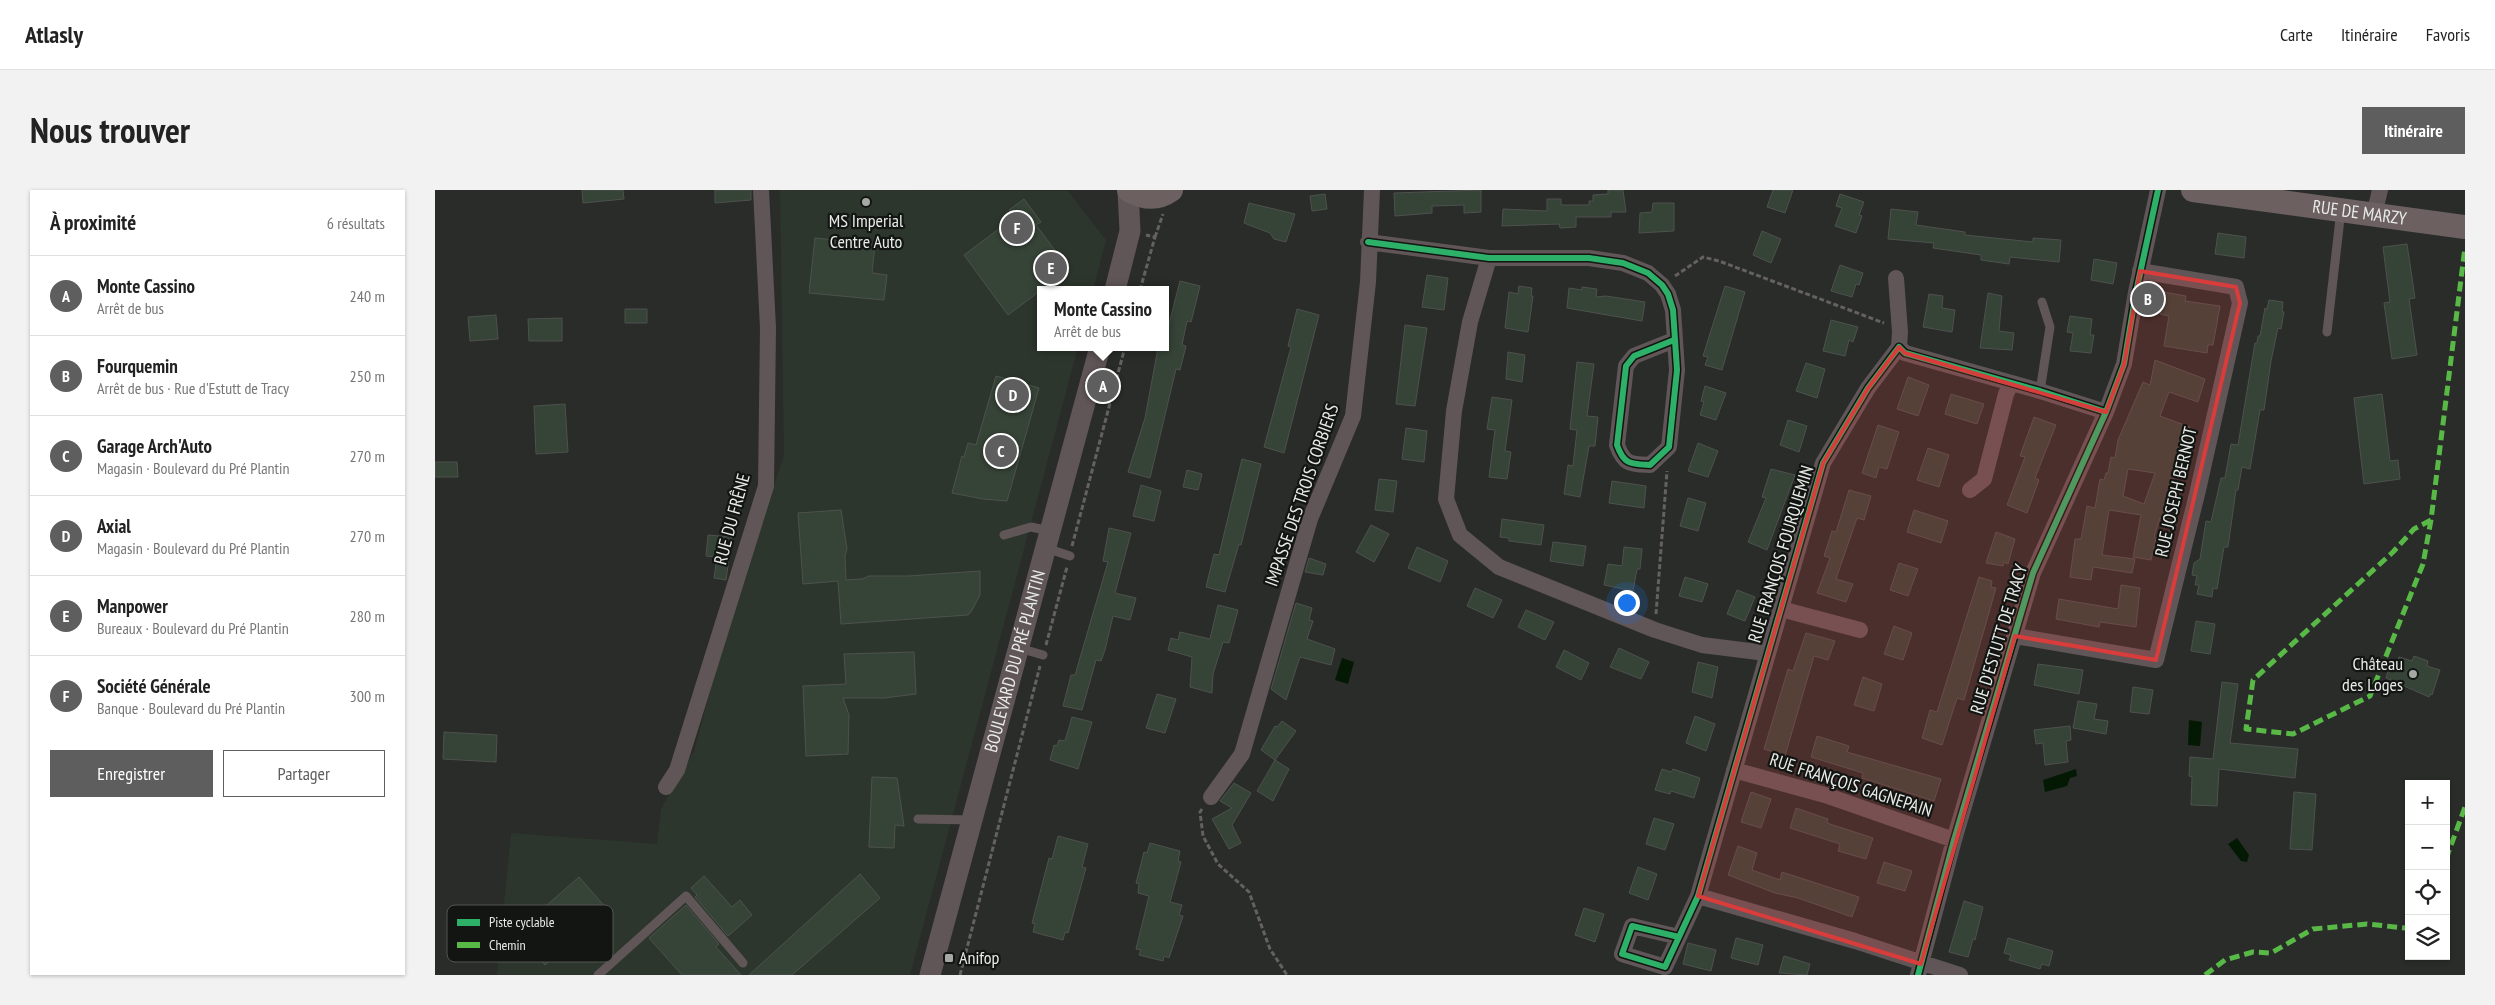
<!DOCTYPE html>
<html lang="fr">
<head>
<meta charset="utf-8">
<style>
	body { margin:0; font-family:"PT Sans Narrow",sans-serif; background:#f2f2f2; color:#222 }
	.controls { position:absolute; right:15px; bottom:15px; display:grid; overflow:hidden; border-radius:0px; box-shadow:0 1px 4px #0004 }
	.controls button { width:45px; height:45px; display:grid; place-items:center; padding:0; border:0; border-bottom:1px solid #e0e0e0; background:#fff; color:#222; font:25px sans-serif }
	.you { position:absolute; left:1191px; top:412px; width:18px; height:18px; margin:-12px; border:4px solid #fff; border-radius:50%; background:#1a73e8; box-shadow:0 0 0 8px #1a73e833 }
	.badge { display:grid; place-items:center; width:32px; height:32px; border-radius:50%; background:#5d5e5d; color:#fff; font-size:16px; font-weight:700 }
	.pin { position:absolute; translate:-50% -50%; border:2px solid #fff; box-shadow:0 1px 5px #0006 }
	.popup { position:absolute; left:602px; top:96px; width:132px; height:65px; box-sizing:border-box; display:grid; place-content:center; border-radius:0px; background:#fff; filter:drop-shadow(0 1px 4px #0005); font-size:16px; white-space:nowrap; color:#767676 }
	.popup b { font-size:19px; color:#222 }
	.popup::after { content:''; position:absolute; left:50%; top:100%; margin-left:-10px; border:10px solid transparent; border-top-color:#fff }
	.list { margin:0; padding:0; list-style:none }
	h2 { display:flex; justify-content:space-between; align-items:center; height:65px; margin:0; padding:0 20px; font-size:21px }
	h2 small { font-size:16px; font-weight:400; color:#767676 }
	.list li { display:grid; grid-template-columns:32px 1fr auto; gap:15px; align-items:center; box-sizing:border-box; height:80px; padding:0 20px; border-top:1px solid #e0e0e0 }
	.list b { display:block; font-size:19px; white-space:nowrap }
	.list p { margin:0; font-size:16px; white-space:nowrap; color:#767676 }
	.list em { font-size:16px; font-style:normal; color:#767676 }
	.actions { display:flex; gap:10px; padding:15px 20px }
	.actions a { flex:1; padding:11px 0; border:1px solid #5d5e5d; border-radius:0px; text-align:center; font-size:18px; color:#5d5e5d }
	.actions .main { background:#5d5e5d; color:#fff }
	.icon { flex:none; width:28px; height:28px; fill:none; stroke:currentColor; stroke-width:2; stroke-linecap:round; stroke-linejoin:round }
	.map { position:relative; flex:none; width:2030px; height:785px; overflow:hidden; border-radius:0px }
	header { display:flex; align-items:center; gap:30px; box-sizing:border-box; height:70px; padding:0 25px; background:#fff; border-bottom:1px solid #e0e0e0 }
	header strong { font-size:24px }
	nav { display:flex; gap:28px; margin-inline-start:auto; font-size:18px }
	.intro { display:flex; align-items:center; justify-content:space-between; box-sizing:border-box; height:120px; padding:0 30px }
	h1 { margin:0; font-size:35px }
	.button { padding:12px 22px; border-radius:0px; background:#5d5e5d; color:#fff; font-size:18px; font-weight:700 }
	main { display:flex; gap:30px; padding:0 30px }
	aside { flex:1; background:#fff; border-radius:0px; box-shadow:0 1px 4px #0004 }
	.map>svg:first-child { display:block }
</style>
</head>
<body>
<header>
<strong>Atlasly</strong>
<nav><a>Carte</a><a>Itinéraire</a><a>Favoris</a></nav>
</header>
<div class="intro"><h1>Nous trouver</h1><a class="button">Itinéraire</a></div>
<main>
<aside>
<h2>À proximité<small>6 résultats</small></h2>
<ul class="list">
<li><span class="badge">A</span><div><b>Monte Cassino</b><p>Arrêt de bus</p></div><em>240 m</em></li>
<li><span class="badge">B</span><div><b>Fourquemin</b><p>Arrêt de bus · Rue d'Estutt de Tracy</p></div><em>250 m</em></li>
<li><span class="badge">C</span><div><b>Garage Arch'Auto</b><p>Magasin · Boulevard du Pré Plantin</p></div><em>270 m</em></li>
<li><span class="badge">D</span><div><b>Axial</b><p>Magasin · Boulevard du Pré Plantin</p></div><em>270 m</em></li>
<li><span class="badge">E</span><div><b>Manpower</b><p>Bureaux · Boulevard du Pré Plantin</p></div><em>280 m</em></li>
<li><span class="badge">F</span><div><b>Société Générale</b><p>Banque · Boulevard du Pré Plantin</p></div><em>300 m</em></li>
</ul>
<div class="actions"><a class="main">Enregistrer</a><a>Partager</a></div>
</aside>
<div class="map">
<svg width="2030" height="785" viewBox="0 0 2030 785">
	<rect width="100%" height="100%" fill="#292c29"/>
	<path fill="#2d362d" d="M345,0L633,1L671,50L658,100H606V157H643L475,785H62L76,643L222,654L226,619L259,561L297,422L349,265Z"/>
	<path fill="#041904" d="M907,468L919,472L913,494L900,490Z
		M1754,530L1767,532L1765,556L1753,555Z
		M1641,579L1642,586L1635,588L1632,596L1610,602L1608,590Z
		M1802,648L1814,665L1812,672L1806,671L1793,654Z"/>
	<path fill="#364337" stroke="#4e514e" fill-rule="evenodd" d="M147,0H188L189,9L148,13Z
		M280,0H316V10L280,13Z
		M1046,0V22L1029,23V15L997,16V23L960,26L959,3Z
		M1173,0H1188L1191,22H1176V27H1141V37L1125,38L1124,34L1067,36L1068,19L1112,21V9H1126V15H1154V11H1158V5L1173,4Z
		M1338,0H1358L1350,23L1332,17Z
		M890,4L892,19L877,21L875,6Z
		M1405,4L1429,12L1424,25L1427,26L1421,43L1400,36L1407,18L1401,16Z
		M589,9L606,32L601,35L634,79L573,125L529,65L580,27L574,20Z
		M814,13L860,24L851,52L839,49L835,43L809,33Z
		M1218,13H1239V41L1204,43L1205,23L1217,22Z
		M1456,19L1483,22L1481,35L1530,42V45L1598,52V48L1626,50L1624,72L1575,67L1574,74L1546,70V65L1498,58L1499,53L1453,49Z
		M1327,41L1346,49L1336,73L1318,65Z
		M1783,43L1811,47L1809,68L1780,64Z
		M380,48L440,54L437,83L452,85L449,110L374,103Z
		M1972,54L1980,108L1974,109L1982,165L1957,169L1949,113L1955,112L1948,57Z
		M1659,69L1682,73L1678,94L1656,90Z
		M1405,75L1428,83L1424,95L1421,94L1417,107L1396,101Z
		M992,85L1013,88L1009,120L987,117Z
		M745,91L765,96L756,132L752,131L747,155L751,156L745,180L741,179L715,288L693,282L710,228L723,158L730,160V133L734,134Z
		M1084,96L1097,98L1096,106H1098L1093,142L1070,138L1074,102L1083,104Z
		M1290,96L1310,102L1287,180L1270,175L1273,167L1268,166Z
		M1147,97L1162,99L1161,107L1171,106L1210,112L1207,131L1132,118L1134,98L1147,100Z
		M1729,102L1751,106L1750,111L1785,116L1778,155H1773L1772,163L1729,156L1734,126L1725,124Z
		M1553,103L1567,106L1564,141L1579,143L1577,160L1545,158Z
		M1494,104L1508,106L1507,118L1520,120L1517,142L1488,137Z
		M1834,110L1848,112L1847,121L1849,122L1846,139L1843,138L1836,171L1829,220H1825L1815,279L1807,277L1803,300H1801L1793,357H1789L1782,399L1778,398L1777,407L1762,404L1764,395H1760L1762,386L1757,385L1759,373L1765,369L1771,331L1776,332L1786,288H1790L1796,254L1803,255L1820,153H1822L1823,146H1825L1830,118L1832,119Z
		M190,119H212V133H190Z
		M862,119L884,125L849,263L829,257L856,157L853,156Z
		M61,125L63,149L35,151L33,127Z
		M1635,126L1657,129L1655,145H1659L1656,163L1635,161L1638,143L1632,142Z
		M127,128V151H94L93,129Z
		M1396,130L1423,137L1418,152L1414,150L1410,166L1388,161Z
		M970,135L992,138L980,216L961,214Z
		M1073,162L1090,165L1087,192L1071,189Z
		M1720,170L1770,189L1763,212L1734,202L1725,226L1755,237L1728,320L1735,323L1733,329L1725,328L1719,347L1721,348L1716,370L1698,367L1706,325L1674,320L1667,365L1700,369L1697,383L1658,377L1656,390L1635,387L1640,349H1646L1652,316L1660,318L1665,289L1669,290L1671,283H1673L1676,267L1680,268L1683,250L1708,192L1715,195ZM1693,279L1720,283L1709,314L1688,306Z
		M1142,172L1159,174L1152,226L1163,227L1160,256H1154L1145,307L1129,304L1133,275L1138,276L1142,240L1135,239Z
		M1371,173L1390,179L1382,208L1361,201Z
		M561,186L604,198L572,311L548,309L517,303L527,266L529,267L533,253L541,255Z
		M1473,187L1494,195L1483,226L1462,219Z
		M1270,196L1291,203L1281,230L1265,225L1269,212L1266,211Z
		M1516,204L1549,214L1542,234L1510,224Z
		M1947,204L1955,271L1963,270L1965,289L1929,294L1919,208Z
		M1057,207L1077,210L1070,261L1076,262L1072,289L1054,287L1060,240L1052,239Z
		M130,214L133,262L101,264L99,216Z
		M1599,227L1621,235L1600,288L1604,290L1592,323L1572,315L1590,267L1585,266Z
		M1353,230L1372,236L1364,262L1345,255Z
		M1443,235L1464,242L1452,279L1444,277L1441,288L1427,283Z
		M971,238L992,241L989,272L967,269Z
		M1263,253L1283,261L1273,287L1253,281Z
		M1493,258L1514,265L1504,297L1482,290Z
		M807,269L826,274L806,355L804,354L790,402L771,397L779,364L784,365Z
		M0,272H22L23,287H0Z
		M1336,279L1360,285L1332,360L1313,352L1331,308L1327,307Z
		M752,280L767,284L763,300L748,297Z
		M944,289L962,291L958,322L940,320Z
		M1177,291L1211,296L1209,318L1174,313Z
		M706,295L726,301L719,331L698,326Z
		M1414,300L1436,306L1429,330L1422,328L1401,389L1418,394L1411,412L1382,403L1395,368L1389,366L1397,341L1401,342Z
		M1253,308L1271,313L1263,341L1245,336Z
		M406,320L412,359L410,366L411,390L427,389L434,386H473L545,381V405L536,422L533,425L406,434L403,391L368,394L363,323Z
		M1479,320L1513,331L1506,353L1472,342Z
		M1067,329L1109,335L1106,355L1074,351V348L1065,347Z
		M936,335L954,344L939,372L921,362Z
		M674,338L696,343L680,403L701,408L695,430L678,426L670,460L666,471L661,470L647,520L628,516L636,485H640L673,372L668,371Z
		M1561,342L1580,349L1573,374L1569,372L1568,376L1551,373Z
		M273,345L297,347L291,390L279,388L282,367L271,366Z
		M1118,352L1151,356L1148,376L1115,371Z
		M982,357L1013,371L1005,392L973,378Z
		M1189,357L1207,359L1205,379H1202L1198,401L1169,395L1173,374L1187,376Z
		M874,368L891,374L888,385L870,382Z
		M1464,373L1483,379L1473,406L1455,400Z
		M1250,387L1273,394L1267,412L1244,406Z
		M1544,387L1557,391L1556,397L1561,398L1529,510L1522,508L1507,555L1487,548L1495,520L1502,522Z
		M1686,395L1705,398L1701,437L1665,432L1664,437L1621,429L1624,409L1683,419Z
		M1040,398L1067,410L1058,428L1032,416Z
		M1302,400L1320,407L1310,431L1292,424Z
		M861,413L877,418L874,430L878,431L872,449L900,459L896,475L865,467L851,510L836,499Z
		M783,415L803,420L794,453L788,452L778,484L777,503L755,497L757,467L733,460L736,448L743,450L745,442L775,449Z
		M1091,420L1119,432L1110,450L1083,437Z
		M1761,431L1780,434L1775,464L1756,461Z
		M1459,436L1477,443L1468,470L1449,464Z
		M1371,443L1400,451L1393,470L1379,466L1350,566L1329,559L1353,479L1358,481Z
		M1184,458L1214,472L1206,489L1175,477Z
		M1129,460L1154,473L1146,490L1121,477Z
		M479,462L481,504L449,508H408L414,525L413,564L371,566L368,496L411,494L409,464Z
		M1979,466L1993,471L1992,476L2005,480L1997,505L1995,504L1994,507L1951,488L1955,475L1960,476L1964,467L1977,471Z
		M1263,472L1283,477L1277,508L1257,502Z
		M1603,474L1648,480L1644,504L1599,495Z
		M1428,487L1447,494L1439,521L1419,515Z
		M1787,492L1803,494L1795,553L1863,559L1860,588L1784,579L1782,616L1756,615L1757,587L1754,586L1755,567L1778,569Z
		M1698,497L1718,500L1714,524L1695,522Z
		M722,504L741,509L730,543L711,538Z
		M1643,511L1662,514L1659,529L1673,531L1671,544L1638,538Z
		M1260,526L1280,534L1271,561L1251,553Z
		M637,527L657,532L643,579L615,570L619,555L622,556L624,550L630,551Z
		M847,531L861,541L840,570L826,560L840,536L842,537Z
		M1635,536L1636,550L1631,551L1633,572L1610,575L1608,553L1601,554L1599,540Z
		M9,542L62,545L61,572L8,569Z
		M1382,546L1414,556L1412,562L1506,589L1499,611L1427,588L1428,583L1376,567Z
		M840,570L854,579L838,611L822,601Z
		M1227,579L1236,582L1238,579L1265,588L1259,608L1236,601L1235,604L1220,600Z
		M437,587L462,588L469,636L460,635L459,658L434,657Z
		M799,593L816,603L797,635L806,653L794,659L777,629L797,618L785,611Z
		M1316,602L1336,609L1326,638L1306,632Z
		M1859,602L1881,604L1877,660L1855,659Z
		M1361,618L1393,629L1392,633L1438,648L1431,669L1403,661L1405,654L1355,638Z
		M1219,628L1239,634L1230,660L1211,654Z
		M623,646L653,654L647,677L651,678L633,743L630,742L628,750L598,742L600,734L597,733L614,668L617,669Z
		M715,653L745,661L743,671L746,672L735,712L747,715L744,725L748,726L734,768L729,766L728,771L704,765L706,760L701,759L714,706L703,703L704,694L701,693L709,662L712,663Z
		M1303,656L1322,663L1317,680L1345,690L1347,682L1424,707L1417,727L1363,708L1340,703L1293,685Z
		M1449,672L1477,681L1470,701L1442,693Z
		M1203,677L1222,684L1213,710L1194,703Z
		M425,684L445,708L357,785H314Z
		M269,686L297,717L305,710L317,725L293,746L260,707L262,705L256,698Z
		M144,687L172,719L110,775L81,742Z
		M1529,711L1548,717L1540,750L1538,749L1533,767L1514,762Z
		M251,715L284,754L281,757L306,785H247L214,748Z
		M1149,718L1169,724L1160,752L1140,745Z
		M1301,748L1328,755L1323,775L1296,768Z
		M1573,748L1618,761L1614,776L1607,774L1605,779L1574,770L1576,765L1569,763Z
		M1253,753L1281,760L1276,781L1248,774Z
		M1349,766L1375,774L1372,785L1344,783Z"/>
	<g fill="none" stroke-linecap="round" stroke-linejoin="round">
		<path stroke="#656160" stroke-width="3" stroke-dasharray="5 2.5" stroke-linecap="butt" d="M720,47L728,24
			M1240,86L1268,67L1284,71L1449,133
			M705,100L720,47L711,45
			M637,356L690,157
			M1221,424L1232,281
			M611,455L632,377
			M767,619L765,622L768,646L783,674L814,702L835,759L852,785
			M525,785L605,476"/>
		<path stroke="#615657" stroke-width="9" d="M1892,142L1906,20
			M1605,201L1615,137L1607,112
			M569,345L596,337L615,341
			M611,358L635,366
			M584,458L608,465
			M483,629L538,630
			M163,785L251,706L308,773"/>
		<path stroke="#615657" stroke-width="16" d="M1939,25L1945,0
			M933,52L1054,68H1154L1188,73L1213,83L1227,95L1233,104L1238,120L1242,180L1234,257L1215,275C1196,274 1189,275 1182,255L1191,176L1199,166L1239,150
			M1054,68L1035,132L1019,221L1011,309L1025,345L1064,377L1220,440L1267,455L1323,462L1332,465
			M1461,88L1465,142L1464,157
			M1535,300L1549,289L1571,204L1576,194
			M1346,419L1425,440
			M1580,446L1721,470L1763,300L1805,113L1801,97L1705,81
			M1299,580L1390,605L1519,650
			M231,597L242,580L331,296L333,138L326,0
			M776,607L807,564L875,329L918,226L933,92L937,0
			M1263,706L1420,751L1525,785
			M1244,747L1197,736L1187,764L1230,777L1263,706L1388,273L1433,198L1464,157L1470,163L1605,201L1671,222
			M1483,785L1519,650L1598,383L1671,222L1689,174L1701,102L1723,0"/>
		<g stroke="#615657" stroke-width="21">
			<path d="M680,100L695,41L693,0"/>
			<path id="s1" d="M495,785L665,157"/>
		</g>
		<g stroke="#6c6060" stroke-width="24">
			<path d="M694,0C708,8 722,10 736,0"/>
			<path id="s2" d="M1758,0L2030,37"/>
		</g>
		<path stroke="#58b947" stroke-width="5" stroke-dasharray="10 5" stroke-linecap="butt" d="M1996,330L1979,339L1958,362L1818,490L1811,539L1858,544L1935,506L1988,374L1996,330L2030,57
			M2011,669L2030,617
			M1770,785L1790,770L1818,762L1836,763L1878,739L1932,734L1970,738L1974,736"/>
		<defs>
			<path id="cycleway" d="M933,52L1054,68H1154L1188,73L1213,83L1227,95L1233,104L1238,120L1242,180L1234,257L1215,275C1196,274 1189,275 1182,255L1191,176L1199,166L1239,150
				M1244,747L1197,736L1187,764L1230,777L1263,706L1388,273L1433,198L1464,157L1470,163L1605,201L1671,222
				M1483,785L1519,650L1598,383L1671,222L1689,174L1701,102L1723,0"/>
		</defs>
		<use href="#cycleway" stroke="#121512" stroke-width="9"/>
		<use href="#cycleway" stroke="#2db169" stroke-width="6"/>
	</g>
	<path fill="#d83c3b" fill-opacity="0.2" stroke="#d83c3b" stroke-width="4" stroke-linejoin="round" d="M1705,81L1801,97L1805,113L1721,470L1580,446L1486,774L1263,706L1388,273L1433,198L1464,157L1470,163L1671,222L1689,174Z"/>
	<g fill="#a5a8a5" stroke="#121512" stroke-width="2">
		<circle cx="431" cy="12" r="5"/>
		<circle cx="1978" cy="484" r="5"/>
		<rect x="509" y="763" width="10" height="10" rx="2.5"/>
	</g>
	<g text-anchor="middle" stroke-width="4.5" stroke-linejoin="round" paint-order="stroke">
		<g font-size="18" fill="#e8ebe8" stroke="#121512">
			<text dy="6" stroke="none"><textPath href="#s2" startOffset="168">RUE DE MARZY</textPath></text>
			<text transform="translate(1741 302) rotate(-77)" y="6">RUE JOSEPH BERNOT</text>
			<text transform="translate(867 305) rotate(-71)" y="6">IMPASSE DES TROIS CORBIERS</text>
			<text transform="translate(297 329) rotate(-75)" y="6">RUE DU FRÊNE</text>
			<text transform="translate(1346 364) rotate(-73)" y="6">RUE FRANÇOIS FOURQUEMIN</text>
			<text transform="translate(1564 449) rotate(-73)" y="6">RUE D'ESTUTT DE TRACY</text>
			<text dy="6" stroke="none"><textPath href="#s1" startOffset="325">BOULEVARD DU PRÉ PLANTIN</textPath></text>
			<text transform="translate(1416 595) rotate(18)" y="6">RUE FRANÇOIS GAGNEPAIN</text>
		</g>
		<g font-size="18" fill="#e8ebe8" stroke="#121512">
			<text x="431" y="37">MS Imperial<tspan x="431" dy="21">Centre Auto</tspan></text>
			<text x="1968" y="480" text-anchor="end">Château<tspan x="1968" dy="21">des Loges</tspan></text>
			<text x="524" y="774" text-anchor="start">Anifop</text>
		</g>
	</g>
	<rect x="12" y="715" width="166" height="57" rx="8" fill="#121512" stroke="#525552" stroke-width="1"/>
	<rect x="22" y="729" width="23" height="7" fill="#2db169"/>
	<rect x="22" y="752" width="23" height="6" fill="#58b947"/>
	<g font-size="14" fill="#e8ebe8">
		<text x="54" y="737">Piste cyclable</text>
		<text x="54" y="760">Chemin</text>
	</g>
</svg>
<div class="controls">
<button>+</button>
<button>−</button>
<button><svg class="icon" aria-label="locate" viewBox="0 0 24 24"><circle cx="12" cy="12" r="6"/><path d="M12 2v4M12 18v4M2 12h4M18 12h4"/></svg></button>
<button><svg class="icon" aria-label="layers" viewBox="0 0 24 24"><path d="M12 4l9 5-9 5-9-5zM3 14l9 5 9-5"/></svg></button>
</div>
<div class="you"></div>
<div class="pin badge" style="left:668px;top:196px">A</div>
<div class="popup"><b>Monte Cassino</b>Arrêt de bus</div>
<div class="pin badge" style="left:1713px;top:109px">B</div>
<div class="pin badge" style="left:566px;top:261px">C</div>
<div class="pin badge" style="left:578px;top:205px">D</div>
<div class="pin badge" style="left:616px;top:78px">E</div>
<div class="pin badge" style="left:582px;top:38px">F</div>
</div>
</main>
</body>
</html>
